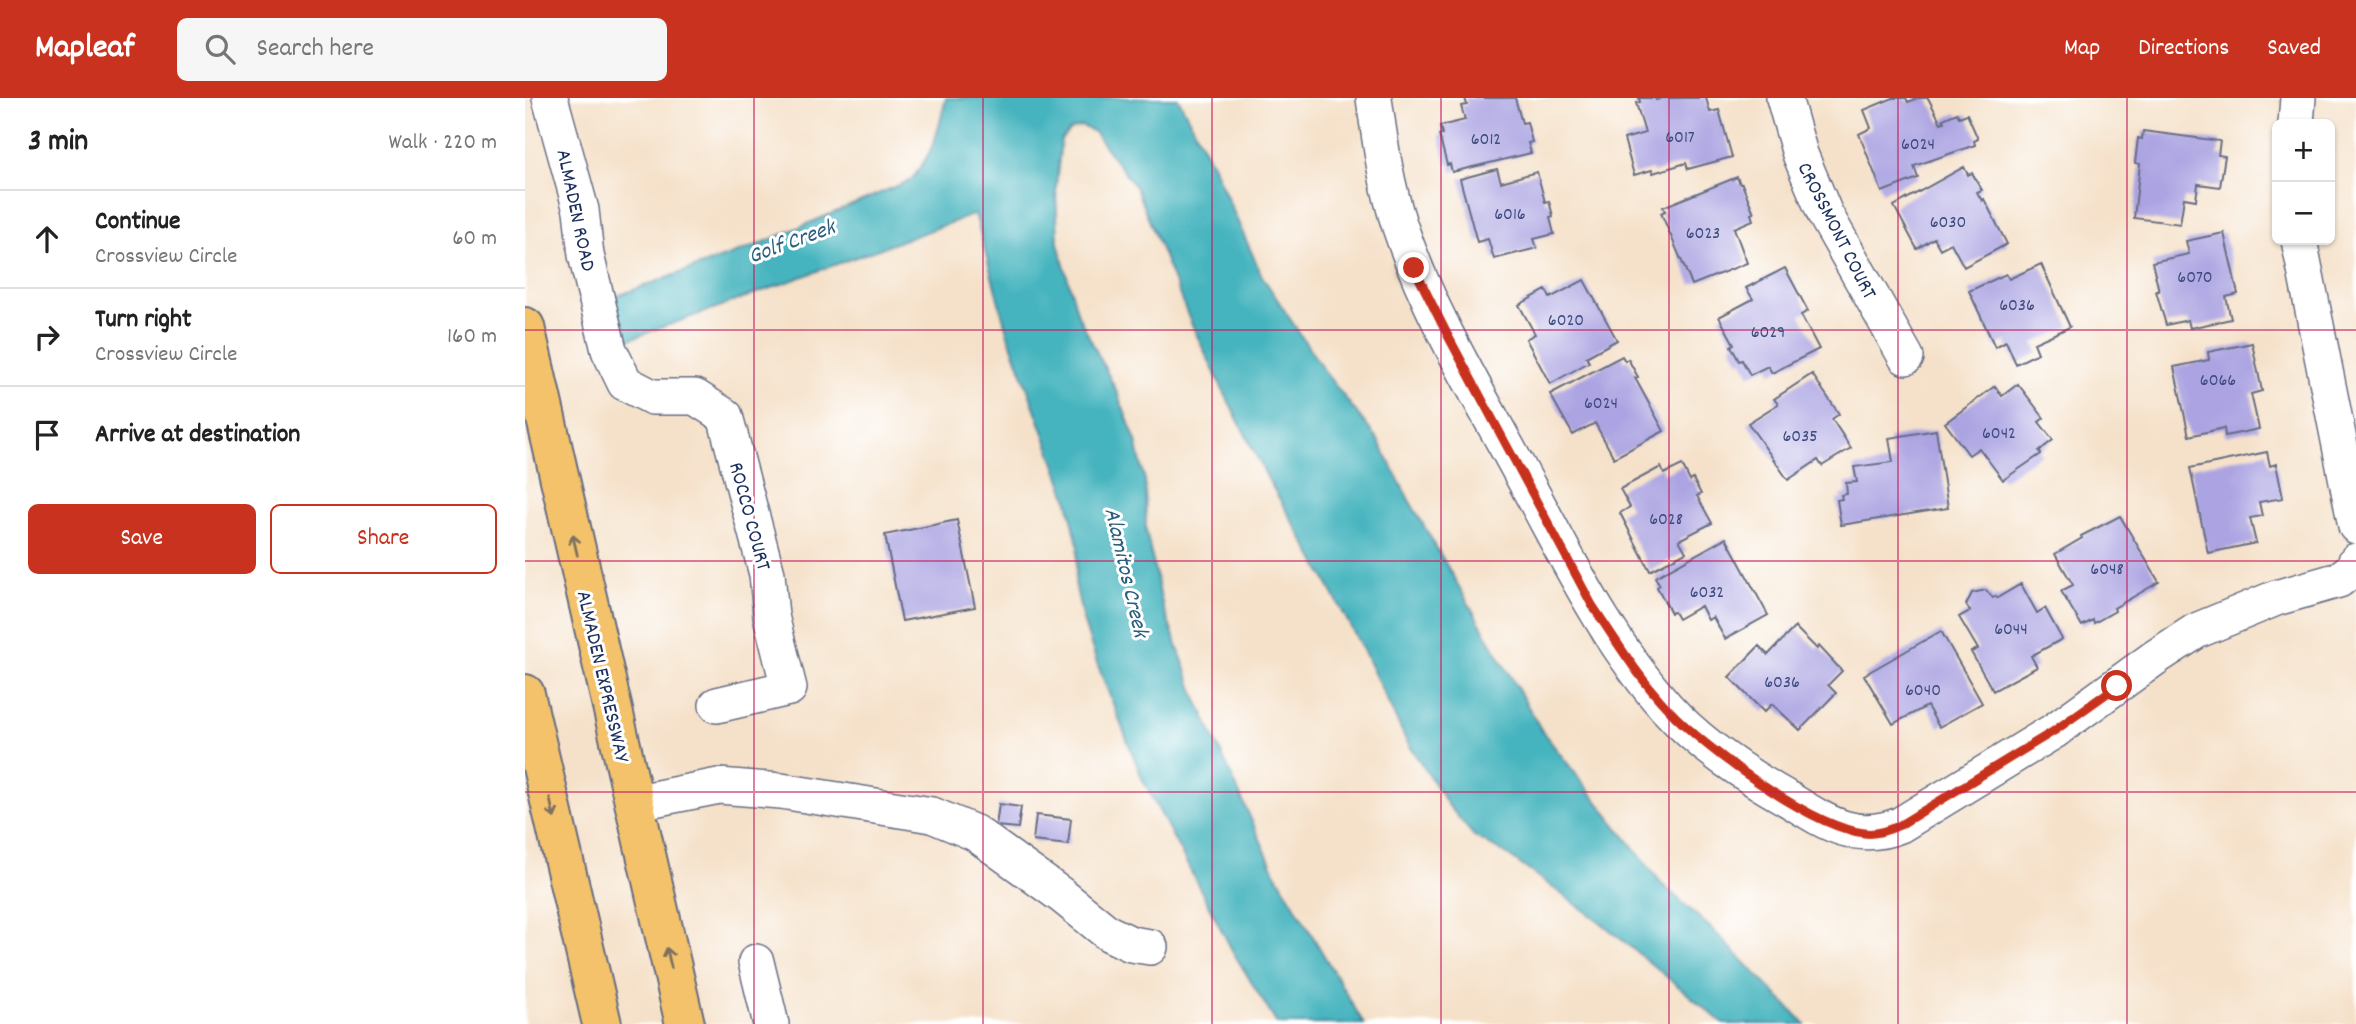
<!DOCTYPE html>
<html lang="en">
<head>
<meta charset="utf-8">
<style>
	body { margin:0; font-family:Dekko,sans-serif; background:#f6f6f6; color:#222 }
	.controls { position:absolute; right:21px; top:21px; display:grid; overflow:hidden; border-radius:10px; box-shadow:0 2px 5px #0004 }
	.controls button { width:63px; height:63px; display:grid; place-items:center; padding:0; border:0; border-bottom:2px solid #e0e0e0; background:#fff; color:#222; font:35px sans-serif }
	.stop { position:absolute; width:21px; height:21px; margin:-16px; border:5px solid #c8321e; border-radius:50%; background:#fff }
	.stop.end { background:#c8321e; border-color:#fff; box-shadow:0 2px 7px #0008 }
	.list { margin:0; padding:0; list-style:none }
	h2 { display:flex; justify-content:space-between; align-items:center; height:91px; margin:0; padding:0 28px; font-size:30px }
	h2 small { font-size:23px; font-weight:400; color:#767676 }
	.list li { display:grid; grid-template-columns:46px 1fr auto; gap:21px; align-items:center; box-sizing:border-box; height:98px; padding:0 28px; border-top:2px solid #e0e0e0 }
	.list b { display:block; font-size:26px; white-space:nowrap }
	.list p { margin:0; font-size:23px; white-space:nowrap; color:#767676 }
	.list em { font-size:23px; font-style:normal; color:#767676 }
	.actions { display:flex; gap:14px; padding:21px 28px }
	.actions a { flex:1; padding:16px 0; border:2px solid #c8321e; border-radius:10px; text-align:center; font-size:24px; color:#c8321e }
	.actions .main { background:#c8321e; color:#fff }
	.icon { flex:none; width:38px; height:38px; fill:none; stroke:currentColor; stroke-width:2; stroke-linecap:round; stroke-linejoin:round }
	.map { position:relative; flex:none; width:1831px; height:926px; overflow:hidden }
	header { display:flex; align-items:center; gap:42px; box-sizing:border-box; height:98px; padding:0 35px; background:#c8321e; color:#fff }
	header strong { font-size:33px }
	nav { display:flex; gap:38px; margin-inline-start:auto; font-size:24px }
	.search { width:490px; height:63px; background:#f6f6f6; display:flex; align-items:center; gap:18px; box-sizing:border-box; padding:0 24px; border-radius:10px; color:#767676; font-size:26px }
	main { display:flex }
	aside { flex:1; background:#fff }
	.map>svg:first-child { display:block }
</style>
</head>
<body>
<header>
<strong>Mapleaf</strong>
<div class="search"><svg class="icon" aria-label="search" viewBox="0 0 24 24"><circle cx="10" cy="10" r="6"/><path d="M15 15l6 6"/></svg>Search here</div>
<nav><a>Map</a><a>Directions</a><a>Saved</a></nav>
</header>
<main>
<aside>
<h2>3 min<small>Walk · 220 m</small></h2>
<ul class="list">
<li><svg class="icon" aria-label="ahead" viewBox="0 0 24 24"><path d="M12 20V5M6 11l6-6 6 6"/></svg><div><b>Continue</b><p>Crossview Circle</p></div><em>60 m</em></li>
<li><svg class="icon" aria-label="right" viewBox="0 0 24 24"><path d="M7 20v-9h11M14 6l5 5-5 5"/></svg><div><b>Turn right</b><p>Crossview Circle</p></div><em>160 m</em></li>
<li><svg class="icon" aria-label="arrive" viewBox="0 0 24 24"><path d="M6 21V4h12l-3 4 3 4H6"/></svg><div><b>Arrive at destination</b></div></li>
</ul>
<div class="actions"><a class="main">Save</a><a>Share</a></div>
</aside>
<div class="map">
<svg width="1831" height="926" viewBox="0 0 1831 926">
	<rect width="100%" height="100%" fill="#fff"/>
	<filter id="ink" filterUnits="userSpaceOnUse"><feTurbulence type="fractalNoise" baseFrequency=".0143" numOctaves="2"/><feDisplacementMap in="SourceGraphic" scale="14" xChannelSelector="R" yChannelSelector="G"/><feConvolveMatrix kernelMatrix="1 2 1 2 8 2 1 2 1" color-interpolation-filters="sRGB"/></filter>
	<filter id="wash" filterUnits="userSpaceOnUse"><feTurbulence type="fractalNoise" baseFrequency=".00686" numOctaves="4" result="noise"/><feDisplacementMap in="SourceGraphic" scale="28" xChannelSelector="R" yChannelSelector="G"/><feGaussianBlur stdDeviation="1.57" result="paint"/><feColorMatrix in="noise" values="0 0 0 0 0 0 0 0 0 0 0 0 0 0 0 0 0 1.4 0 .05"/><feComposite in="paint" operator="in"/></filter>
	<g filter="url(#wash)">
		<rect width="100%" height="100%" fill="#f5e1c9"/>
		<path fill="#45b4be" stroke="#30728e" stroke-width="2" d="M421,0H653L688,68L737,178L799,273L853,342L884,402L1017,633L1138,787L1189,833L1280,926H1199L1074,823L984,758L949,738L923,707L881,642L838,552L789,460L744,383L697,290L666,225L611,90L569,34L557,28L545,32L536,42L531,89L533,145L553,217L591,292L611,343L620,383L621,433L638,509L672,602L749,772L839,926H752L708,854L617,680L572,565L558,522L550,485L553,447L542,399L482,234L450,116L97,244L86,200L230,148L386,82C409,54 413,34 421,0Z"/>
		<g id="blocks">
			<path fill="#aca4e2" d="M940,0H990L997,25L1002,24L1007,44L1003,45L1006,55L927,74L925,66L922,67L914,37L917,36L915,28L940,22L936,8L942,7Z
				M1114,0H1130L1131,2L1138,0H1181L1185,14L1194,12L1207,59L1163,71L1161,65L1128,75L1127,72L1109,77L1099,41L1120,35L1111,5L1115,4Z
				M1368,0H1381L1383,4L1394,0H1403L1416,25L1419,24L1418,21L1432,15L1434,19L1442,16L1453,41L1449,43L1450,47L1389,68L1393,80L1357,94L1334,36L1346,30L1339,12Z
				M1618,33L1695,43L1693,57L1700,58L1695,89L1673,86L1671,102L1659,100L1655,126L1609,120L1615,66L1610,65L1613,40L1617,41Z
				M1439,69L1443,77L1447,75L1457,92L1452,94L1457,103L1459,101L1482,146L1439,169L1426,145L1415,151L1409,140L1392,151L1369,108Z
				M972,71L976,84L1012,74L1020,104L1024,103L1028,118L1025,119L1029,136L1009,141L1012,150L969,161L963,141L952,144L935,81Z
				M1212,79L1215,86H1217L1229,115L1226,116L1228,122L1209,130L1222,165L1167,187L1136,115L1140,113L1138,109Z
				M1699,135L1713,196L1701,199L1706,221L1665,230L1663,222L1641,227L1631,193H1634L1627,164L1664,156L1661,143Z
				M1516,166L1545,229L1509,245L1513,255L1491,266L1481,243L1470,249L1444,193L1481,176L1484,181Z
				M1260,170L1283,213L1276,217L1294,251L1247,275L1243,268L1225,277L1217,262L1214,263L1206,248L1209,246L1194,219L1228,201L1221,190Z
				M1059,182L1092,242L1061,259L1064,264L1025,286L1001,241L1010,236L994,207L1021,192L1025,200Z
				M1727,245L1737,293L1726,296L1734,331L1700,338L1699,330L1664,338L1649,269L1684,262L1683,254Z
				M1097,258L1100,263L1103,261L1113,279L1110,280L1139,333L1089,360L1070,325L1048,337L1025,296Z
				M1287,276L1314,316L1307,321L1326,350L1297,368L1293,362L1263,382L1223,325L1253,306L1249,301Z
				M1493,286L1519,320L1514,324L1528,342L1514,353L1516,356L1478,382L1454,350L1444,357L1420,325L1470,288L1477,298Z
				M1411,332L1423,410L1316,427L1312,402L1317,401L1316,397L1322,396L1321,385L1332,384L1329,369L1368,364L1364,340Z
				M1742,354L1745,368L1751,366L1758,400L1734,404L1737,418L1725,420L1731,445L1683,455L1665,370Z
				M1157,367L1165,383L1168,381L1176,396L1172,398L1187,425L1154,442L1161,454L1125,473L1095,415L1105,409L1095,391L1136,369L1139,376Z
				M1595,418L1634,484L1589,510L1590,513L1569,525L1568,522L1557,528L1536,493L1548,487L1530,456L1557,440L1556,438Z
				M432,422L450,509L377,523L360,437Z
				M1201,440L1243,517L1200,541L1188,519L1183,522L1176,508L1153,521L1149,514L1146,515L1132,489L1135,487L1130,479Z
				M1496,486L1512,515L1520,510L1537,541L1506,558L1512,569L1468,593L1446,554L1453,551L1434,519L1445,513L1441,507L1447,495L1461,492L1468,500L1471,498L1472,500Z
				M1270,529L1292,551L1294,548L1317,573L1303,587L1311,595L1275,632L1247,606L1239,614L1204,579L1234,548L1243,557Z
				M1416,533L1457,605L1414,629L1402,608L1368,626L1339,577Z
				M474,706L496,709L493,730L471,728Z
				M511,717L546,721L543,747L508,743Z"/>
		</g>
	</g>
	<g filter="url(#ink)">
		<use href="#blocks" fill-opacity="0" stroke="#676d83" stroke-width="2"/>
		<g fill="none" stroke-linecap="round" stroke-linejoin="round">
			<defs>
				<path id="minor" d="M25,0L56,112L61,157L84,252L100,285L127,299H170L200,318L242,476L246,518L264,590L192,607
					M849,0C855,44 861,87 875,129C906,221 959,305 1004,390C1045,465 1083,544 1141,609C1175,647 1219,676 1263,701C1300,724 1330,745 1375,727L1529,633L1631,559L1671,533L1751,500L1814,482L1830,469L1831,463
					M1259,0L1275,56L1300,116L1381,259
					M1771,26L1773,0
					M1774,142L1831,428
					M108,705L194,688L256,693L407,717L450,735L536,797L583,835L606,846L625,849
					M231,864L246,926"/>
				<path id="major" d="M0,229L160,926
					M0,596L77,926"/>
			</defs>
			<use href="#minor" stroke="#676d83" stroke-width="38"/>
			<use href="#major" stroke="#676d83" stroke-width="42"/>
			<use href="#minor" stroke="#fff" stroke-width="35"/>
			<use href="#major" stroke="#f4c26a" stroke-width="38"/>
		</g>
		<defs><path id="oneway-shaft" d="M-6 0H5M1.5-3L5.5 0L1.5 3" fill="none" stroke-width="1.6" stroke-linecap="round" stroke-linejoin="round" transform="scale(1.75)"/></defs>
		<g stroke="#7d7163">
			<use href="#oneway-shaft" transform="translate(50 447) rotate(-103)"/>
			<use href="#oneway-shaft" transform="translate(27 710) rotate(77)"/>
			<use href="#oneway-shaft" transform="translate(144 860) rotate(-103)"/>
		</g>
	</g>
	<g fill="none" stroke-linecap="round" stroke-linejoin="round" filter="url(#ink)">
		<path stroke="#c8321e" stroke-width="9" d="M889,170L922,236L1067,507C1091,543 1113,579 1143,611C1179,650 1286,729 1339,735C1351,737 1364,732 1375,727L1529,633L1592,588"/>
	</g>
	<path fill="none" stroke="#c2185b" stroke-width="2" stroke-opacity="0.55" d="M229,0V926M458,0V926M687,0V926M916,0V926M1144,0V926M1373,0V926M1602,0V926M0,232H1831M0,463H1831M0,694H1831"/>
	<g text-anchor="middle" stroke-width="6" stroke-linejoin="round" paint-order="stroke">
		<g font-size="18" fill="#3f4c7f">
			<text x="1155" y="44">6017</text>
			<text x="961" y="46">6012</text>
			<text x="1393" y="51">6024</text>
			<text x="985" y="121">6016</text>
			<text x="1423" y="129">6030</text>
			<text x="1178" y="140">6023</text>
			<text x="1670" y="184">6070</text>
			<text x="1492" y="212">6036</text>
			<text x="1041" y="227">6020</text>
			<text x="1243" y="239">6029</text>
			<text x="1693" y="287">6066</text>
			<text x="1076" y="310">6024</text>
			<text x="1474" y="340">6042</text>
			<text x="1275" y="343">6035</text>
			<text x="1141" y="426">6028</text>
			<text x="1582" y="476">6048</text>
			<text x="1182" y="499">6032</text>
			<text x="1486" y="536">6044</text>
			<text x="1257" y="589">6036</text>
			<text x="1398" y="597">6040</text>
		</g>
		<g font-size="21" fill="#1b2f5e" stroke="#fff">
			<text transform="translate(52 112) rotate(78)" y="7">ALMADEN ROAD</text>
			<text transform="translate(1313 132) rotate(63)" y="7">CROSSMONT COURT</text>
			<text transform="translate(226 418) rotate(75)" y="7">ROCCO COURT</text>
			<text transform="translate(79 578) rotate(77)" y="7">ALMADEN EXPRESSWAY</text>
		</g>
		<g font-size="23" font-style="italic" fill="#2a5e80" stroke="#fff">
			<text transform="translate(266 142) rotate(-20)" y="8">Golf Creek</text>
			<text transform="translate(603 474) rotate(77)" y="8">Alamitos Creek</text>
		</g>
	</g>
</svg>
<div class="controls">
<button>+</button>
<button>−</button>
</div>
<div class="stop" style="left:1592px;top:588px"></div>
<div class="stop end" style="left:889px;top:170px"></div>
</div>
</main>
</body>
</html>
